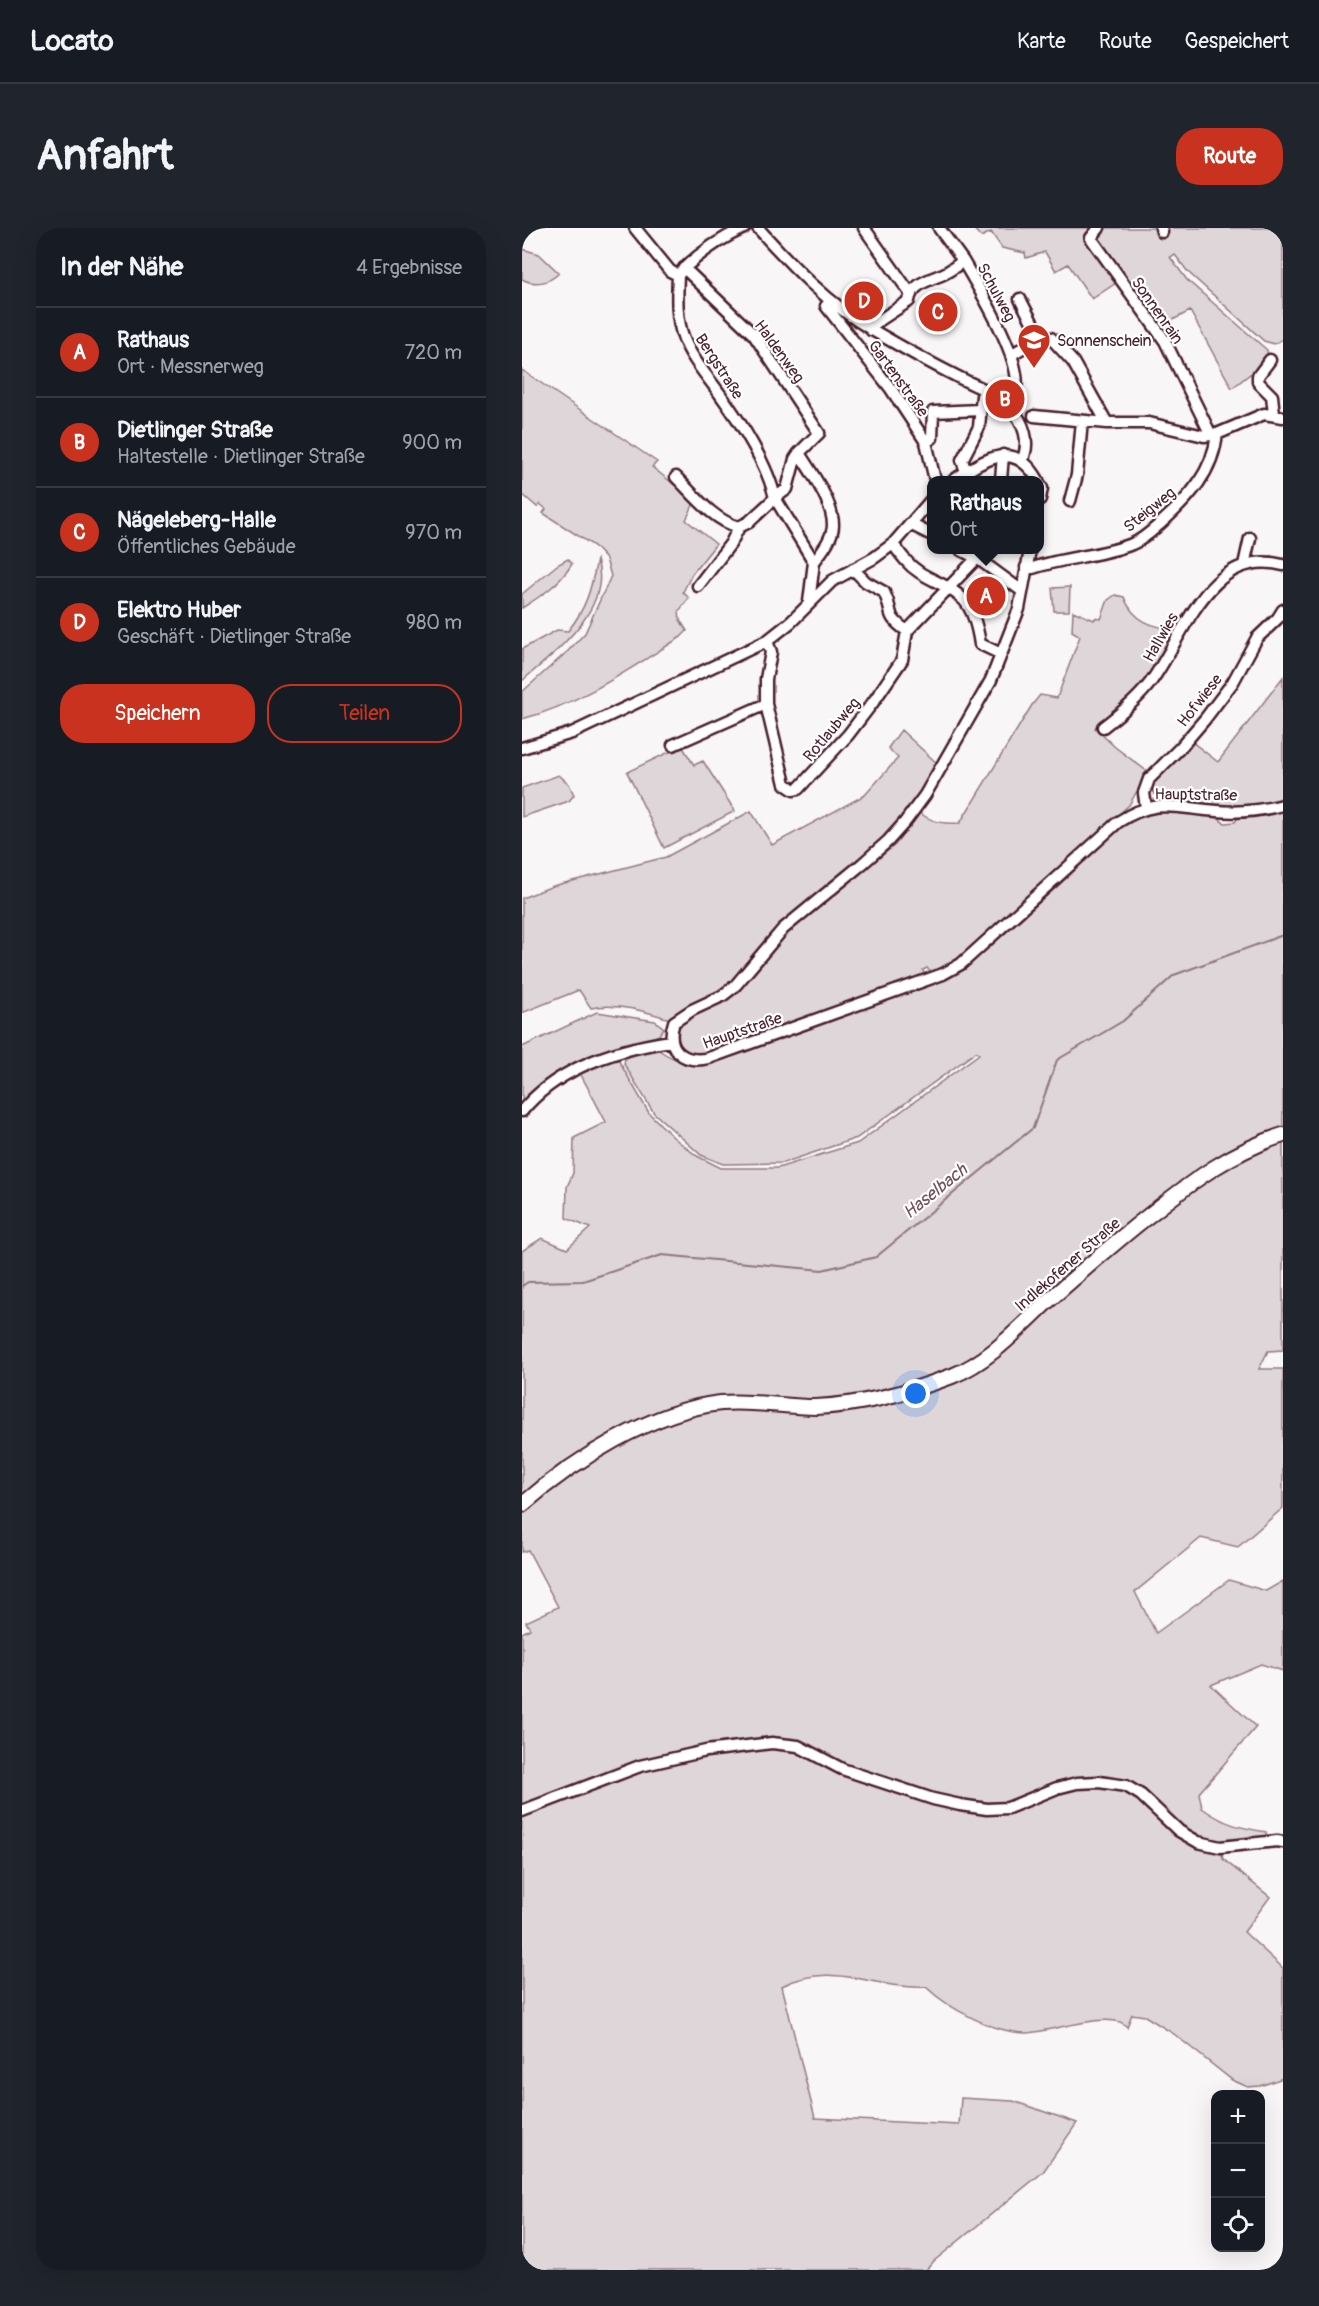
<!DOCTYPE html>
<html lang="de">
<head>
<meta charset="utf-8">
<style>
	body { margin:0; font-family:Pangolin,sans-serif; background:#20242c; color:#f1f3f6 }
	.controls { position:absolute; right:18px; bottom:18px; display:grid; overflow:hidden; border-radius:12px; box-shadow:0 6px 24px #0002 }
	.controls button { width:54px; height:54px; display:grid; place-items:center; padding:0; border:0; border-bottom:2px solid #363941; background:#171b24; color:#f1f3f6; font:30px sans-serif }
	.you { position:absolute; left:394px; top:1166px; width:21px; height:21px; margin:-15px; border:4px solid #fff; border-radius:50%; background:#1a73e8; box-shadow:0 0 0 9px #1a73e833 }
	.badge { display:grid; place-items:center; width:39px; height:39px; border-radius:50%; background:#c8321e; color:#fff; font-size:20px; font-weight:700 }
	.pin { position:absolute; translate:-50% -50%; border:3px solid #fff; box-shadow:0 2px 6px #0006 }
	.popup { position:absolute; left:405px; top:248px; width:117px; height:78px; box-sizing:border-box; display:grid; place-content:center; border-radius:12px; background:#171b24; filter:drop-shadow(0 2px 4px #0005); font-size:20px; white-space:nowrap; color:#9ea1a6 }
	.popup b { font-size:22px; color:#f1f3f6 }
	.popup::after { content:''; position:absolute; left:50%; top:100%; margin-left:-12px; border:12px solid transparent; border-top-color:#171b24 }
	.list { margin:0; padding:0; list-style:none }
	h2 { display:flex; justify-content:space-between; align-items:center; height:78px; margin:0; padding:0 24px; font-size:26px }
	h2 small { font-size:20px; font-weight:400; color:#9ea1a6 }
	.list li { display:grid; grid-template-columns:39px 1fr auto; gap:18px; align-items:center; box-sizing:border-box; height:90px; padding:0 24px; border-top:2px solid #363941 }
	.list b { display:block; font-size:22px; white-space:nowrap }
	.list p { margin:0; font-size:20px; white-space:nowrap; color:#9ea1a6 }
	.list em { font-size:20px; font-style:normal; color:#9ea1a6 }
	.actions { display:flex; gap:12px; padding:18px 24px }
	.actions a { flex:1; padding:14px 0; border:2px solid #c8321e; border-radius:24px; text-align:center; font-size:21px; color:#c8321e }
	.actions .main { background:#c8321e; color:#fff }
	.icon { flex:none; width:33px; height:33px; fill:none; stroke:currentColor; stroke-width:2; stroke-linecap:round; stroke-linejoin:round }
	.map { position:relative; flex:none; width:761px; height:2042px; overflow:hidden; border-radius:24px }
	header { display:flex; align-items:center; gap:36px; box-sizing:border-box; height:84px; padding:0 30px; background:#171b24; border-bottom:2px solid #363941 }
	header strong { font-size:28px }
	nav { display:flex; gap:33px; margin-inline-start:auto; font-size:21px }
	.intro { display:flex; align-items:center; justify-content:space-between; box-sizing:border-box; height:144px; padding:0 36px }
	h1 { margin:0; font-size:42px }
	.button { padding:15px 27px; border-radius:24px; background:#c8321e; color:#fff; font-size:21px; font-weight:700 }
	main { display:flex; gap:36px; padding:0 36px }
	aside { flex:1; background:#171b24; border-radius:24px; box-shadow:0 6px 24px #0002 }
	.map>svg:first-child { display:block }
</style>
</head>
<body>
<header>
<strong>Locato</strong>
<nav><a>Karte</a><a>Route</a><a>Gespeichert</a></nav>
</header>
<div class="intro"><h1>Anfahrt</h1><a class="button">Route</a></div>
<main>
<aside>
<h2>In der Nähe<small>4 Ergebnisse</small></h2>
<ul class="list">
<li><span class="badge">A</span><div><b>Rathaus</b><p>Ort · Messnerweg</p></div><em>720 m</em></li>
<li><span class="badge">B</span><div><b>Dietlinger Straße</b><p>Haltestelle · Dietlinger Straße</p></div><em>900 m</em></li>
<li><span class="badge">C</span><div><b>Nägeleberg-Halle</b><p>Öffentliches Gebäude</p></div><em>970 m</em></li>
<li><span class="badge">D</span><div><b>Elektro Huber</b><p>Geschäft · Dietlinger Straße</p></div><em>980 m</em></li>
</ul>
<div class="actions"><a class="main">Speichern</a><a>Teilen</a></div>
</aside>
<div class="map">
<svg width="761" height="2042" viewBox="0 0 761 2042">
	<rect width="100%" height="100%" fill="#f8f6f7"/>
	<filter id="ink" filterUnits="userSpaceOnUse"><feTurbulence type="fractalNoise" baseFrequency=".0167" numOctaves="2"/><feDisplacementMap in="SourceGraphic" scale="12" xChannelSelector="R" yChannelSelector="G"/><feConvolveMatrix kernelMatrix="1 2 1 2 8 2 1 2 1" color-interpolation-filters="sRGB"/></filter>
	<g filter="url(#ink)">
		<path fill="#ded6d9" stroke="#947a82" stroke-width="1.5" d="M451,0H572L564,9L594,55L570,71L546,36L534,43L523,24L504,30L503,25L480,20L469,4L459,9Z
			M583,0H761V111L752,116L742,113L666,44L653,27L648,29L665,52L745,122L746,132L710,160L668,83L639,98L600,52L602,50L576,10Z
			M0,21L17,26L37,45C27,55 13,58 0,51Z
			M0,142L135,234L130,239L173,273L164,292L194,316L170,346L161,364L167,370L157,383L158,392L165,403L159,409C109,440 58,476 0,491V464L46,423L63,405L89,348L84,331L72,318L21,285L24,281L18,276L15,279L0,266Z
			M46,331L50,336C38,356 19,368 0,380V366L35,337Z
			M75,332C91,381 32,425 0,453V421L35,402L46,403C65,379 69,361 75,332Z
			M548,359L547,383H532L530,360Z
			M593,367L602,369C611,393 631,400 655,401C641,427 626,452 606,473C596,483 584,491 573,500L593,519L626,544L607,577L435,735L411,747L405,740L401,742L403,751L230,812C218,811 199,816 191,826L166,828L154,817L155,800L163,792L204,772L219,759L267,703L373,617L398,585C411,595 423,596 438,595L510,477L518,467L535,470L558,408L550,403L551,383L572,392L573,390L579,391L586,372Z
			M761,449V575C741,579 690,583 671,578C665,576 662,570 655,569C646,568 640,570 632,566L629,557L634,548L670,514L696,534Z
			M379,502L417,537L372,602L207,758L151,792C126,784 94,774 69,780L57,762L0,785V670L31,658L144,629L229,583L250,617L343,567L376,530L366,520Z
			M160,518L172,537L181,533L213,583L142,620L105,544Z
			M37,547L47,556L52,567L47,573L0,589V560Z
			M648,580L698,588L699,593L703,595L713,594L717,588L761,582V1122L746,1123L737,1141H761V1280L716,1319L679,1310L613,1364L634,1405L707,1352L744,1363L761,1353V1443L739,1436L689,1457L734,1499L677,1565L680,1580C704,1597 716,1599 744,1604L745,1609L698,1617L701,1631L748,1669L722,1704L761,1740V1850L738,1858L726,1859L710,1852L652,1806L623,1788L610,1786L605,1799C593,1781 525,1805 503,1805C471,1804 427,1781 404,1759C354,1762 311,1732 260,1758L293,1890L437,1897L439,1870L491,1873L555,1895L521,1944L412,2033L404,2042H0V1405L8,1401L4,1394L36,1379L6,1322L0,1324V1023L20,1010L45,1021L68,1000L44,990L45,959L51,945L52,910L84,894L58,845V841L94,828L127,885L151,909L175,928L199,940H256L336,915L457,826L454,824L335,910L261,935L201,936L179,927L132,885L102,836L104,824L133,819C148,831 165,837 184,837L415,755L442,740L536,658L599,597L623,584Z
			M75,784L133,793L142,800L137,807L128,811L39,843L0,877V819Z"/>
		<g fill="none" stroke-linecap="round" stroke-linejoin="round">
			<path stroke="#8f747b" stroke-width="2" d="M0,1058L6,1054L61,1053L140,1027L300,1042L354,1029L511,900L535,832L601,793L652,747L761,707"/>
			<defs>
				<path id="minor" d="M113,0L148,43L156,47
					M236,0C271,39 306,76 352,103C381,120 410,136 440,151C456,159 476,166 488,179C502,194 509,214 500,233
					M342,0L388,65
					M417,0L441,33
					M577,0L569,10L643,113L689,207
					M639,0L640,4
					M162,40L232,107L297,205L277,225L273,231L265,261L253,270L292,334L287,374
					M498,71L518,109
					M308,74L304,78L369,161L404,214L413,252
					M349,102L352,96L387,73C389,57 406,52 419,47C427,44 434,38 441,33C456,59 501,132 494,161C493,167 490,173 487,178
					M489,127L518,109L529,110L551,134L585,195
					M748,132L736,148V154L750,168L752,186
					M512,188L585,195H627L682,208L695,206L742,186L761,189
					M404,214L410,210L411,184L458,182
					M277,225C289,244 311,274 311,297C311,310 299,324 292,334
					M444,244L440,232L457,199L460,168L463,162
					M154,249C172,267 192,293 217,299L227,294L253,270C246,238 220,196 200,169C187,150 170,132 162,111C154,91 155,69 156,47C175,26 196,12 222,0
					M432,252C462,232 492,210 516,252
					M479,252L481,227
					M518,256L520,260L518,271
					M548,273L555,247L560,193
					M390,297L410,307
					M371,316C379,327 386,337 397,344C412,354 429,358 442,372C451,382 456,403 458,416L479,426
					M439,322L455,330L500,363
					M508,322L497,381L469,452L403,567L383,594L366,613L340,636L261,701L213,758L200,768L170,782L152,794C143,821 161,836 187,830L421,746L439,736L596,594C635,569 653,580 695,583C716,585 741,582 761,577
					M722,337L728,310
					M504,339L511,340C543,329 581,328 610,316C621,312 631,302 640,294C667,270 691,244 695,206
					M331,341L344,354L362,364C373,386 361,386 385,403
					M176,358L209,315L217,299
					M245,413L249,424L244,451V476L263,556L272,562L276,561L326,507L352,473L380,432L385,403L455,330L461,322
					M581,499C598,486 615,472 628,455C662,409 687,318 761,337
					M151,517L244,476
					M0,520L50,505L245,413L269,394L310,353L352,330L371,316L410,271
					M624,580L622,565L627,551L659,519L683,491L711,454L735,410L756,390L761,382
					M0,883C36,839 95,821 149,813
					M0,1583L118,1538L184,1523L250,1515L276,1518L320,1541L411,1571L438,1577L465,1581L486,1580L535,1560L555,1555L577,1554L604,1558L619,1567L657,1603L676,1614L698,1619L755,1613L761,1614"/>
				<path id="major" d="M0,1277C50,1233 131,1182 199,1175C231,1172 262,1179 294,1179C339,1177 388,1164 430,1148C468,1133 497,1100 526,1073C560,1043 594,1013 630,985C672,952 709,924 761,907"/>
			</defs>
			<use href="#minor" stroke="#4a1f2b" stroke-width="15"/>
			<use href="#major" stroke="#4a1f2b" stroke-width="18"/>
			<use href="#minor" stroke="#fff" stroke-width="10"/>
			<use href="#major" stroke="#fff" stroke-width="14"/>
		</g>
	</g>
	<defs>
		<symbol id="school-pin" viewBox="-11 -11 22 30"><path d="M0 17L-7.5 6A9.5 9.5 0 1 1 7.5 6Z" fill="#c8321e" stroke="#fff"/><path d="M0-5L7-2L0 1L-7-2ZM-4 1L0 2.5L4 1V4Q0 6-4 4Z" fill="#fff"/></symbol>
	</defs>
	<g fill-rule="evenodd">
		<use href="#school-pin" x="493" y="93" width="38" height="52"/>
	</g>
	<g text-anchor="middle" stroke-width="4.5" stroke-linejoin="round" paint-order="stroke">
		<g font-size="16" fill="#4a1f2b" stroke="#fff">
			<text transform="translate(475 64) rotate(62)" y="6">Schulweg</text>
			<text transform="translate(636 82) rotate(55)" y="6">Sonnenrain</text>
			<text transform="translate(258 123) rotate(54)" y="6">Haldenweg</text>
			<text transform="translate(198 138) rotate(57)" y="6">Bergstraße</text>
			<text transform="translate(377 150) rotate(54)" y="6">Gartenstraße</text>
			<text transform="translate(627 281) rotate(-39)" y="6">Steigweg</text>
			<text transform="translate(638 409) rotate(-60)" y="6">Hallwies</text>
			<text transform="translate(677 472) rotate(-52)" y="6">Hofwiese</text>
			<text transform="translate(309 501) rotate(-50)" y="6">Rotlaubweg</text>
			<text transform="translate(674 566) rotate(1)" y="6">Hauptstraße</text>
			<text transform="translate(220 802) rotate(-19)" y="6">Hauptstraße</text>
			<text transform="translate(545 1036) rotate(-41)" y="6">Indlekofener Straße</text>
		</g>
		<g font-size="16" fill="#4a1f2b" stroke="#fff" text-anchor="start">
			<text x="535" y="118">Sonnenschein</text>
		</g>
		<g font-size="18" font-style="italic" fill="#72515a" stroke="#fff">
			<text transform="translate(413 963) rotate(-39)" y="6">Haselbach</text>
		</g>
	</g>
</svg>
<div class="controls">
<button>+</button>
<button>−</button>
<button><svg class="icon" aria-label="locate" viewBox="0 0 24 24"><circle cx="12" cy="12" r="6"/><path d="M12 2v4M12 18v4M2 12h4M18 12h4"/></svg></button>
</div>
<div class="you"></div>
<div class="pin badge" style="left:464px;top:368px">A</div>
<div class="popup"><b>Rathaus</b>Ort</div>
<div class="pin badge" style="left:483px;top:171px">B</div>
<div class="pin badge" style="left:416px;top:84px">C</div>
<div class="pin badge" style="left:342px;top:73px">D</div>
</div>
</main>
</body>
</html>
